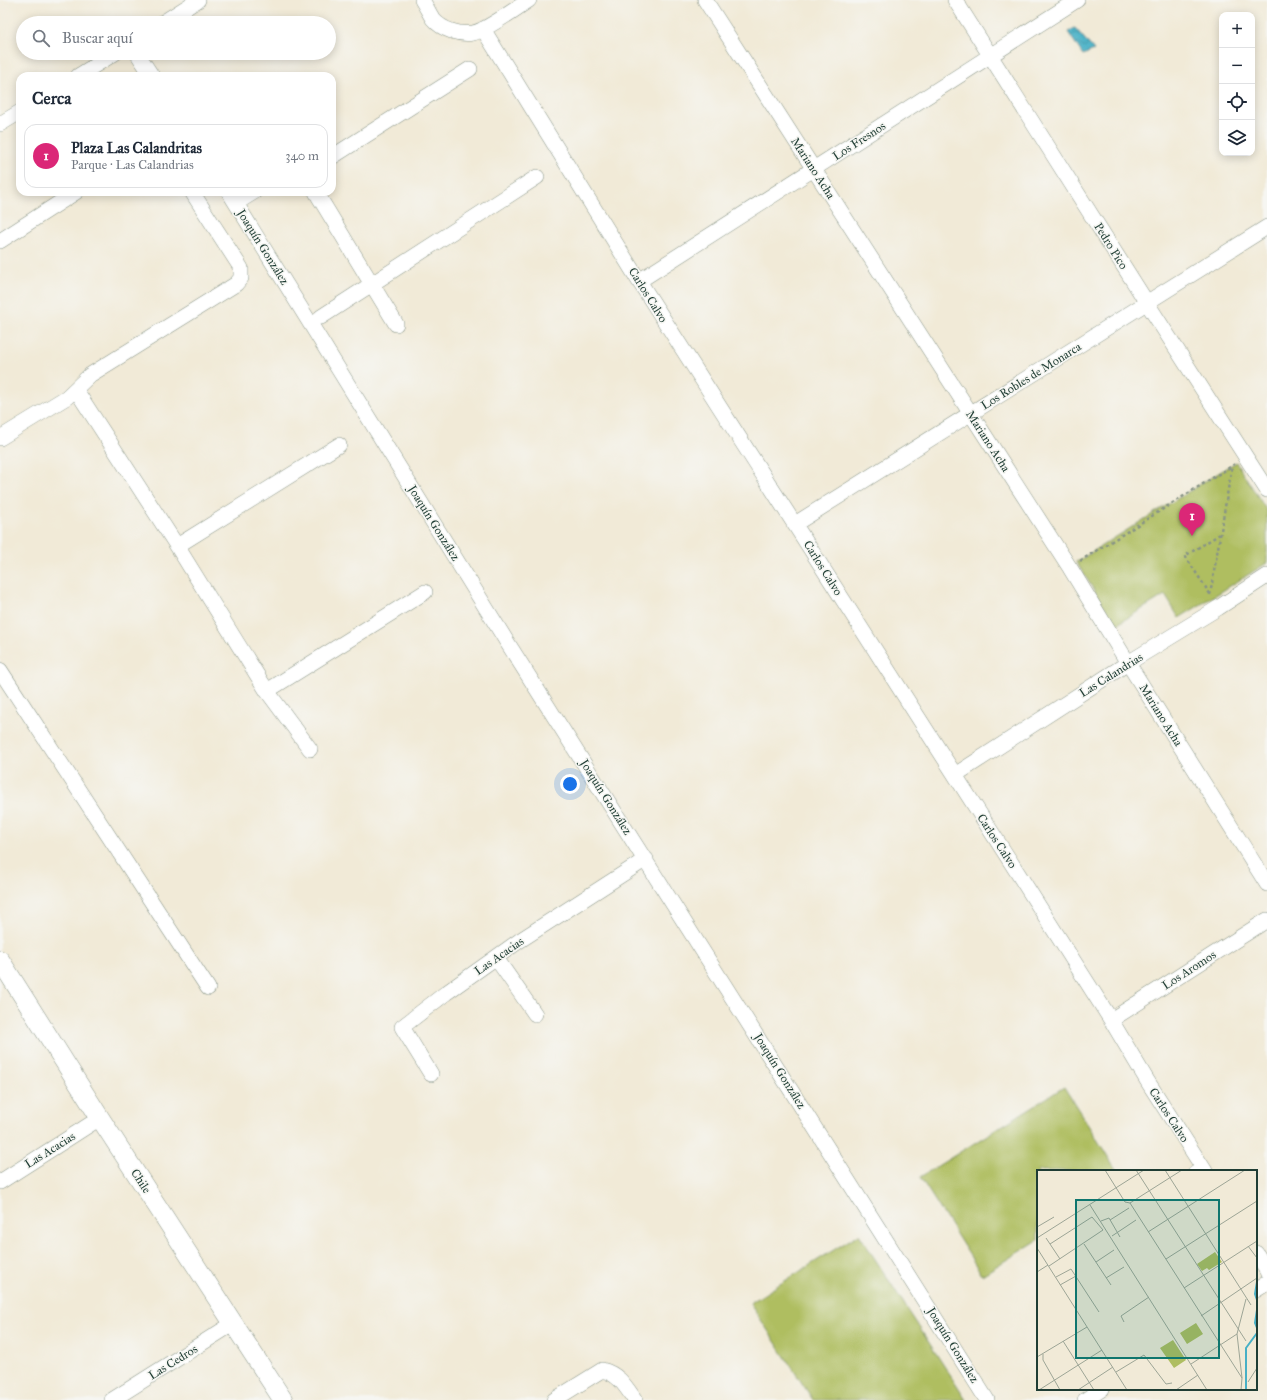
<!DOCTYPE html>
<html lang="es">
<head>
<meta charset="utf-8">
<style>
	body { margin:0; font-family:"IM FELL Great Primer",serif; background:#f2f2f3; color:#1f2937 }
	.controls { position:absolute; right:12px; top:12px; display:grid; overflow:hidden; border-radius:8px; box-shadow:0 2px 10px #0003 }
	.controls button { width:36px; height:36px; display:grid; place-items:center; padding:0; border:0; border-bottom:1px solid #e0e1e3; background:#fff; color:#1f2937; font:20px sans-serif }
	.you { position:absolute; left:570px; top:784px; width:14px; height:14px; margin:-10px; border:3px solid #fff; border-radius:50%; background:#1a73e8; box-shadow:0 0 0 6px #1a73e833 }
	.badge { display:grid; place-items:center; width:26px; height:26px; border-radius:50%; background:#db2777; color:#fff; font-size:13px; font-weight:700 }
	.pin { position:absolute; translate:-50% -33px; filter:drop-shadow(0 1px 2px #0008) }
	.pin::after { content:''; position:absolute; top:21px; width:14px; height:12px; background:inherit; clip-path:polygon(0 0,100% 0,50% 100%) }
	.list { margin:0; padding:0; list-style:none }
	h2 { display:flex; justify-content:space-between; align-items:center; height:52px; margin:0; padding:0 16px; font-size:17px }
	h2 small { font-size:13px; font-weight:400; color:#747a83 }
	.list li { display:grid; grid-template-columns:26px 1fr auto; gap:12px; align-items:center; box-sizing:border-box; height:64px; margin:0 8px 8px; padding:0 8px; border:1px solid #e0e1e3; border-radius:12px }
	.list b { display:block; font-size:15px; white-space:nowrap }
	.list p { margin:0; font-size:13px; white-space:nowrap; color:#747a83 }
	.list em { font-size:13px; font-style:normal; color:#747a83 }
	.icon { flex:none; width:22px; height:22px; fill:none; stroke:currentColor; stroke-width:2; stroke-linecap:round; stroke-linejoin:round }
	.map { position:relative; flex:none; width:1267px; height:1400px; overflow:hidden }
	.search { position:absolute; background:#fff; box-shadow:0 2px 10px #0003; left:16px; top:16px; width:320px; height:44px; display:flex; align-items:center; gap:10px; box-sizing:border-box; padding:0 14px; border-radius:22px; color:#747a83; font-size:15px }
	.panel { position:absolute; background:#fff; box-shadow:0 2px 10px #0003; left:16px; top:72px; width:320px; height:124px; border-radius:12px }
	.map>svg:first-child { display:block }
</style>
</head>
<body>
<div class="map">
<svg width="1267" height="1400" viewBox="0 0 1267 1400">
	<defs>
		<pattern id="water-waves" width="16" height="10" patternUnits="userSpaceOnUse"><rect width="16" height="10" fill="#47b0c6"/><path d="M0 5q4-4 8 0t8 0" fill="none" stroke="#3b90a2"/></pattern>
	</defs>
	<rect width="100%" height="100%" fill="#f6f6f2"/>
	<filter id="ink" filterUnits="userSpaceOnUse"><feTurbulence type="fractalNoise" baseFrequency=".025" numOctaves="2"/><feDisplacementMap in="SourceGraphic" scale="8" xChannelSelector="R" yChannelSelector="G"/><feConvolveMatrix kernelMatrix="1 2 1 2 8 2 1 2 1" color-interpolation-filters="sRGB"/></filter>
	<filter id="wash" filterUnits="userSpaceOnUse"><feTurbulence type="fractalNoise" baseFrequency=".012" numOctaves="4" result="noise"/><feDisplacementMap in="SourceGraphic" scale="16" xChannelSelector="R" yChannelSelector="G"/><feGaussianBlur stdDeviation="0.9" result="paint"/><feColorMatrix in="noise" values="0 0 0 0 0 0 0 0 0 0 0 0 0 0 0 0 0 1.4 0 .05"/><feComposite in="paint" operator="in"/></filter>
	<g filter="url(#wash)">
		<rect width="100%" height="100%" fill="#f1ead7"/>
		<path fill="#afbe61" stroke="#677e4a" d="M1236,462L1267,511V563L1179,618L1165,595L1116,625L1076,562Z
			M1064,1087L1117,1171H1038V1240L982,1275L920,1177Z
			M859,1234L966,1400H813L750,1303Z"/>
		<path fill="url(#water-waves)" stroke="#33767d" d="M1075,28L1094,50L1083,55L1068,32Z"/>
	</g>
	<g filter="url(#ink)">
		<g fill="none" stroke-linecap="round" stroke-linejoin="round">
			<defs>
				<path id="service" d="M1192,1171L1201,1165"/>
				<path id="minor" d="M422,0C426,6 429,13 433,19C442,30 459,35 473,33C485,31 517,8 529,0
					M705,0L1070,568L1128,663L1267,884
					M955,0L1147,303L1267,490
					M162,23L198,0
					M483,29L639,281L1019,875L1111,1020L1148,1082L1205,1171
					M137,53L152,76
					M78,76L115,53
					M0,124L20,112
					M332,157L470,69
					M229,192L507,642L987,1400
					M316,192L396,324
					M241,200L254,192
					M0,241L76,192
					M639,281L1077,0
					M321,317L537,177
					M76,390L177,546L267,691L310,749
					M0,438L67,397L90,375L236,284L241,278V268L192,192
					M795,524L1267,227
					M177,546L339,445
					M0,670L208,988
					M267,691L425,592
					M955,775L1128,663L1218,608L1267,576
					M496,958L535,1014
					M1111,1020L1267,920
					M431,1074L402,1027L446,993L519,941L646,859
					M0,1182L100,1118
					M1256,1253L1267,1271
					M1256,1290L1267,1283
					M112,1400L234,1323
					M554,1400L602,1370C619,1374 626,1387 635,1400
					M1085,1400L1102,1389"/>
				<path id="tertiary" d="M0,960L100,1118L283,1400"/>
			</defs>
			<use href="#service" stroke="#889486" stroke-width="8"/>
			<use href="#minor" stroke="#889486" stroke-width="16"/>
			<use href="#tertiary" stroke="#889486" stroke-width="20"/>
			<path stroke="#889486" stroke-width="2.5" stroke-dasharray="3 3" stroke-linecap="butt" d="M1080,561L1235,464
				M1210,594L1185,556L1220,534
				M1210,595L1232,466"/>
			<use href="#service" stroke="#fff" stroke-width="7"/>
			<use href="#minor" stroke="#fff" stroke-width="15"/>
			<use href="#tertiary" stroke="#fff" stroke-width="19"/>
		</g>
	</g>
	<g text-anchor="middle" stroke-width="3" stroke-linejoin="round" paint-order="stroke">
		<g font-size="12" fill="#1f3d34" stroke="#f6f6f2">
			<text transform="translate(859 141) rotate(-33)" y="4">Los Fresnos</text>
			<text transform="translate(813 168) rotate(57)" y="4">Mariano Acha</text>
			<text transform="translate(1111 246) rotate(58)" y="4">Pedro Pico</text>
			<text transform="translate(263 247) rotate(58)" y="4">Joaquín González</text>
			<text transform="translate(648 295) rotate(58)" y="4">Carlos Calvo</text>
			<text transform="translate(1031 376) rotate(-32)" y="4">Los Robles de Monarca</text>
			<text transform="translate(988 441) rotate(57)" y="4">Mariano Acha</text>
			<text transform="translate(434 523) rotate(58)" y="4">Joaquín González</text>
			<text transform="translate(823 568) rotate(58)" y="4">Carlos Calvo</text>
			<text transform="translate(1111 675) rotate(-32)" y="4">Las Calandrias</text>
			<text transform="translate(1161 715) rotate(58)" y="4">Mariano Acha</text>
			<text transform="translate(606 797) rotate(58)" y="4">Joaquín González</text>
			<text transform="translate(997 841) rotate(57)" y="4">Carlos Calvo</text>
			<text transform="translate(499 956) rotate(-35)" y="4">Las Acacias</text>
			<text transform="translate(1189 970) rotate(-33)" y="4">Los Aromos</text>
			<text transform="translate(780 1071) rotate(58)" y="4">Joaquín González</text>
			<text transform="translate(1169 1115) rotate(57)" y="4">Carlos Calvo</text>
			<text transform="translate(50 1150) rotate(-32)" y="4">Las Acacias</text>
			<text transform="translate(141 1181) rotate(57)" y="4">Chile</text>
			<text transform="translate(953 1345) rotate(58)" y="4">Joaquín González</text>
			<text transform="translate(173 1362) rotate(-32)" y="4">Las Cedros</text>
		</g>
	</g>
	<g transform="translate(1037 1170)">
		<rect width="220" height="220" fill="#f1ead7"/>
		<path d="M178,82L185,92L172,100L170,98L165,101L160,94ZM159,153L166,164L150,174L143,163ZM136,170L149,190L137,198L123,178Z" fill="#afbe61"/>
		<path fill="none" stroke="#47b0c6" stroke-width="2" d="M220,112L218,124L220,130M220,140L218,153L220,158M209,220V178L220,163"/>
		<path fill="none" stroke="#9da596" stroke-width="1" d="M68,0L88,32L93,33L205,208M99,0L209,171M128,0L214,135M93,33L145,0M53,35L170,220M73,50L92,38M64,51L72,48L83,67M0,57L17,47M111,62L208,0M75,66L99,50M0,68L107,0M9,68L23,89M47,74L74,115M211,76L220,88M0,78L90,220M129,89L220,31M59,92L77,80M12,96L66,60L55,47L13,74M0,102L11,95M19,107L34,99L62,142M69,108L87,97M23,115L39,106M147,118L220,71M164,146L220,108M87,152L84,146L112,127M200,164L205,208L204,220M26,171L57,220M6,184V190L23,220M0,187L50,157M154,194L200,164L209,129M79,202L107,185L129,214L135,213M211,212L220,198M2,220L65,180M41,220L76,197M139,220L161,205"/>
		<path fill="#0f766e" fill-opacity="0.15" stroke="#0f766e" stroke-width="2" d="M39,30H182V188H39Z"/>
		<rect width="220" height="220" fill="none" stroke="#1f3d34" stroke-width="2"/>
	</g>
</svg>
<div class="controls">
<button>+</button>
<button>−</button>
<button><svg class="icon" aria-label="locate" viewBox="0 0 24 24"><circle cx="12" cy="12" r="6"/><path d="M12 2v4M12 18v4M2 12h4M18 12h4"/></svg></button>
<button><svg class="icon" aria-label="layers" viewBox="0 0 24 24"><path d="M12 4l9 5-9 5-9-5zM3 14l9 5 9-5"/></svg></button>
</div>
<div class="you"></div>
<div class="pin badge" style="left:1192px;top:536px">1</div>
<div class="search"><svg class="icon" aria-label="search" viewBox="0 0 24 24"><circle cx="10" cy="10" r="6"/><path d="M15 15l6 6"/></svg>Buscar aquí</div>
<section class="panel">
<h2>Cerca<small></small></h2>
<ul class="list">
<li><span class="badge">1</span><div><b>Plaza Las Calandritas</b><p>Parque · Las Calandrias</p></div><em>340 m</em></li>
</ul>
</section>
</div>
</body>
</html>
